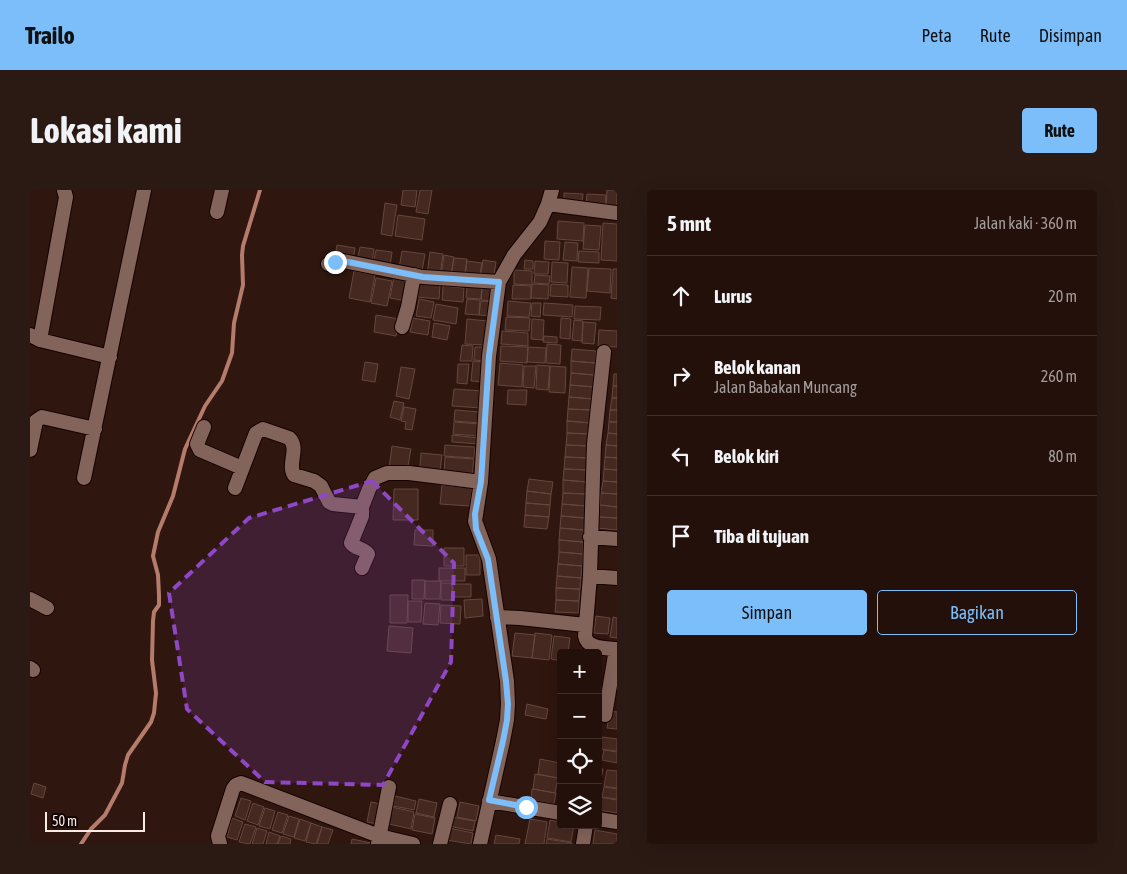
<!DOCTYPE html>
<html lang="id">
<head>
<meta charset="utf-8">
<style>
	body { margin:0; font-family:"Asap Condensed",sans-serif; background:#2b1914; color:#f1f3f6 }
	.controls { position:absolute; right:15px; bottom:15px; display:grid; overflow:hidden; border-radius:5px; box-shadow:0 5px 20px #0002 }
	.controls button { width:45px; height:45px; display:grid; place-items:center; padding:0; border:0; border-bottom:1px solid #40302c; background:#23100b; color:#f1f3f6; font:25px sans-serif }
	.scale { position:absolute; left:15px; bottom:12px; width:100px; box-sizing:border-box; padding-left:5px; border:2px solid #fce9e4; border-top:0; font-size:14px; line-height:18px; white-space:nowrap; color:#fce9e4; -webkit-text-stroke:4px #100503; paint-order:stroke }
	.stop { position:absolute; width:15px; height:15px; margin:-11px; border:4px solid #7cbef9; border-radius:50%; background:#fff }
	.stop.end { background:#7cbef9; border-color:#fff; box-shadow:0 1px 5px #0008 }
	.list { margin:0; padding:0; list-style:none }
	h2 { display:flex; justify-content:space-between; align-items:center; height:65px; margin:0; padding:0 20px; font-size:21px }
	h2 small { font-size:16px; font-weight:400; color:#a39d9d }
	.list li { display:grid; grid-template-columns:32px 1fr auto; gap:15px; align-items:center; box-sizing:border-box; height:80px; padding:0 20px; border-top:1px solid #40302c }
	.list b { display:block; font-size:19px; white-space:nowrap }
	.list p { margin:0; font-size:16px; white-space:nowrap; color:#a39d9d }
	.list em { font-size:16px; font-style:normal; color:#a39d9d }
	.actions { display:flex; gap:10px; padding:15px 20px }
	.actions a { flex:1; padding:11px 0; border:1px solid #7cbef9; border-radius:5px; text-align:center; font-size:18px; color:#7cbef9 }
	.actions .main { background:#7cbef9; color:#111 }
	.icon { flex:none; width:28px; height:28px; fill:none; stroke:currentColor; stroke-width:2; stroke-linecap:round; stroke-linejoin:round }
	.map { position:relative; flex:none; width:587px; height:654px; overflow:hidden; border-radius:5px }
	header { display:flex; align-items:center; gap:30px; box-sizing:border-box; height:70px; padding:0 25px; background:#7cbef9; color:#111 }
	header strong { font-size:24px }
	nav { display:flex; gap:28px; margin-inline-start:auto; font-size:18px }
	.intro { display:flex; align-items:center; justify-content:space-between; box-sizing:border-box; height:120px; padding:0 30px }
	h1 { margin:0; font-size:35px }
	.button { padding:12px 22px; border-radius:5px; background:#7cbef9; color:#111; font-size:18px; font-weight:700 }
	main { display:flex; gap:30px; padding:0 30px }
	aside { flex:1; background:#23100b; border-radius:5px; box-shadow:0 5px 20px #0002 }
	.map>svg:first-child { display:block }
</style>
</head>
<body>
<header>
<strong>Trailo</strong>
<nav><a>Peta</a><a>Rute</a><a>Disimpan</a></nav>
</header>
<div class="intro"><h1>Lokasi kami</h1><a class="button">Rute</a></div>
<main>
<div class="map">
<svg width="587" height="654" viewBox="0 0 587 654">
	<rect width="100%" height="100%" fill="#2f160f"/>
	<g fill="none" stroke-linecap="round" stroke-linejoin="round">
		<path stroke="#b57c6c" stroke-width="4" d="M51,654L61,639L75,625L92,593L95,575L98,565L121,532L124,523L126,503L122,470L123,431L124,422L129,415V405L128,385L123,366L128,342L143,306L155,259L175,216L192,191L202,163L204,133L213,95L212,65L213,56L230,0"/>
	</g>
	<path fill="#452921" stroke="#65473e" d="M373,0H387L385,17L371,15Z
		M390,0H402L398,24L386,22Z
		M577,0H587V19L576,18Z
		M534,3L553,4L552,12L534,11Z
		M557,4L576,5L575,17L556,16Z
		M355,13L367,15L362,46L351,44Z
		M368,25L395,29L392,50L365,46Z
		M528,31L554,33L553,51L527,49Z
		M573,33L587,34V71L571,70Z
		M555,35L571,36L569,60L553,59Z
		M515,51L530,52L529,70L514,69Z
		M535,52L548,53L547,71L533,70Z
		M307,55L325,58L323,70L305,67Z
		M330,57L344,59L342,73L327,71Z
		M346,60L362,62L360,77L343,75Z
		M372,61L395,64L392,81L369,78Z
		M549,61L569,62V73L548,72Z
		M400,62L413,64L410,86L397,85Z
		M414,65L424,67L421,86L411,85Z
		M424,68L437,69L434,88L421,86Z
		M453,70L466,72L463,91L450,89Z
		M495,70L503,71V79H494Z
		M437,71L452,73L449,90L435,88Z
		M505,71L519,72L518,84H504Z
		M522,72L538,73L537,93L521,92Z
		M542,77L558,78L556,108L540,107Z
		M559,78L581,79L580,103L557,101Z
		M583,79H587V109L581,108Z
		M484,80L502,81V95L484,94Z
		M324,81L345,85L340,112L319,108Z
		M505,85L520,86L519,94L504,93Z
		M364,86L380,89L376,111L360,108Z
		M346,88L362,91L357,116L341,113Z
		M388,93L410,95L409,109L387,107Z
		M502,94L519,95L518,109L501,108Z
		M521,94L538,95V107L520,106Z
		M483,95L501,96V109H482Z
		M413,96L434,98L433,112L412,110Z
		M437,96L452,97L451,109L436,108Z
		M452,98L464,99L463,111L451,110Z
		M389,109L404,112L401,128L386,126Z
		M437,109L450,110L449,125L435,124Z
		M451,111L463,112V126L449,125Z
		M478,111L501,113L499,127L477,126Z
		M502,113H511L510,127L501,126Z
		M514,113L543,115L542,127L513,125Z
		M406,114L428,118L426,134L403,130Z
		M545,116L571,117L570,130L544,129Z
		M346,125L369,129L366,146L344,142Z
		M476,127L500,128L499,141L475,140Z
		M383,128L400,131L398,145L380,142Z
		M531,128L541,129L540,149L530,148Z
		M437,129L458,131L456,155L435,154Z
		M502,129L514,130L513,150L501,149Z
		M544,130L553,131L552,151L542,150Z
		M553,132L566,133L564,154L552,153Z
		M404,133L420,136L417,150L402,147Z
		M569,140L587,141V157L568,156Z
		M472,141L498,143V156L471,154Z
		M514,146L527,147V153L513,152Z
		M517,154L531,155L530,174L516,173Z
		M432,155L443,156L442,171H430Z
		M471,156L498,157L497,173L470,171Z
		M445,157H456L455,171L444,170Z
		M498,157L516,158L515,173L497,172Z
		M542,159L566,161L565,173L541,171Z
		M443,171L456,172L455,192L441,191Z
		M541,171L565,173L564,185L541,183Z
		M335,172L348,174L345,192L332,190Z
		M470,173L493,175L492,197L468,195Z
		M428,174H439L437,194L427,193Z
		M507,175L520,176L518,200L506,199Z
		M494,176H506L504,198L493,197Z
		M520,176L536,177L535,203L519,202Z
		M371,177L385,179L379,209L366,206Z
		M541,183L564,185V197L540,195Z
		M584,184H587V196H583Z
		M540,195L564,197L563,209L539,207Z
		M583,196H587V208H582Z
		M424,199L453,201L451,218L422,216Z
		M478,200H497L496,215L477,214Z
		M539,207L563,209L562,220L538,219Z
		M582,208H587V220H580Z
		M364,211L374,213L370,230L360,227Z
		M374,217L386,219L382,240L375,239L376,232L371,231Z
		M538,219L562,220L561,233L537,231Z
		M425,220L451,222L450,233L424,231Z
		M580,220H587V232H579Z
		M537,231L561,233L560,244L537,243Z
		M424,232L450,234L449,246L423,244Z
		M579,232H587V244L578,243Z
		M537,243L560,244V256L536,255Z
		M578,243L587,244V256L576,255Z
		M422,245L449,248V254L422,252Z
		M415,255L445,257L444,268L414,266Z
		M536,255L560,256L559,268L535,267Z
		M576,255L587,256V268L575,267Z
		M362,256L381,259L377,281L359,278Z
		M391,263L412,265L410,281L390,278Z
		M415,267L444,269L442,286L414,284Z
		M535,267L559,268L558,280L534,279Z
		M575,267L587,268V280L574,279Z
		M534,279L558,280L557,292L533,290Z
		M574,279L587,280V292L573,291Z
		M499,289L523,292L521,304L497,301Z
		M533,290L557,292L556,304L533,303Z
		M573,291L587,292V304L571,303Z
		M412,295L442,298L440,316L410,314Z
		M364,299H388V330H363Z
		M497,301L521,304L520,315L496,313Z
		M533,303L556,304V316L532,314Z
		M571,303L587,304V317L570,315Z
		M496,313L520,315L519,327L495,325Z
		M532,314L556,316L555,328L531,326Z
		M570,315L587,317V328L569,327Z
		M495,325L519,327L517,339L494,337Z
		M531,326L555,328L554,340L530,338Z
		M569,327L587,328V340L567,338Z
		M530,338L554,340L553,352L529,350Z
		M385,340H403V356L384,355Z
		M529,350L553,352V364L529,362Z
		M414,358H434V376H414Z
		M529,362L553,364L552,376L528,374Z
		M436,365H450V385H436Z
		M528,374L552,376L551,388L527,386Z
		M409,378H435V391H409Z
		M527,386L551,388L550,399L526,398Z
		M382,390H395L394,409H382Z
		M395,391H411L410,409H395Z
		M411,393H422V410H411Z
		M423,394H441V407H423Z
		M526,398L550,399L549,411L526,410Z
		M360,405H378L377,433H360Z
		M452,409L453,426L435,428L434,410Z
		M526,410L549,411V423L525,422Z
		M378,411H392L391,432H378Z
		M395,413L410,414L408,435L393,434Z
		M411,415L431,416L430,434L410,433Z
		M566,426L580,428L578,444L564,443Z
		M583,427L587,428V448L580,447Z
		M359,436L383,438L381,463L357,461Z
		M485,443L505,445L502,468L482,466Z
		M505,443L522,445L519,470L502,468Z
		M524,446L540,448L538,463H531V471L521,469Z
		M497,514L518,519L516,529L495,525Z
		M580,521L587,522V539L577,538Z
		M572,547L587,549V561L570,559Z
		M574,560L587,562V573L572,570Z
		M510,569L530,573L528,588L508,584Z
		M568,578L573,579L570,596L568,595Z
		M577,580L587,581V598L574,596Z
		M505,584L528,588L525,603L503,599Z
		M4,593L16,597L13,608L1,604Z
		M574,597L587,599V609L572,607Z
		M502,599L526,603L524,614L501,610Z
		M365,606L386,611L384,620L363,616Z
		M569,607L587,610V623L568,620Z
		M211,608L221,611L215,630L205,626Z
		M389,609L407,613L404,627L386,623Z
		M341,612L351,614L347,634L337,632Z
		M430,612L449,616L446,631L427,627Z
		M223,613L234,617L228,635L217,631Z
		M362,617L384,622L381,639L359,634Z
		M235,618L245,621L240,639L229,636Z
		M248,622L258,625L252,643L242,640Z
		M385,624L405,628L402,644L382,640Z
		M259,626L269,629L264,647L253,644Z
		M421,627L445,631L443,641L419,636Z
		M202,628L213,632L207,650L197,647Z
		M270,629L281,633L275,651L264,648Z
		M500,629L517,632L514,654H495Z
		M520,630L531,632V635H544L541,652L517,648Z
		M281,633L292,637L286,654L276,652Z
		M215,634L226,637L220,654L209,652Z
		M292,637L303,640L298,654H287Z
		M227,638L237,641L233,654H222Z
		M419,638L443,643L441,654L416,650Z
		M565,640L587,644V654H563Z
		M239,642L250,646L247,654H236Z
		M466,645L490,649L489,654H464Z
		M251,646L261,649L260,654H248Z
		M322,649L341,653V654H321Z
		M517,649L542,653V654H516Z"/>
	<g fill="none" stroke-linecap="round" stroke-linejoin="round">
		<defs>
			<path id="minor" d="M518,14L587,23
				M187,22L192,0
				M298,74L313,71L393,87L469,92
				M372,137L378,117L384,85
				M0,145L10,150L80,167
				M10,150L36,7L34,0
				M574,162L564,254L560,386L555,446C557,459 576,458 587,459
				M174,237L167,254L170,260L212,278
				M0,260L6,231L12,227L65,239
				M54,288L114,0
				M205,298L226,243L233,239L259,248C270,258 257,274 264,285L284,291L291,296L299,312L303,314L332,317
				M560,347L587,349
				M332,378L338,364C334,358 325,359 321,353L332,326V317L339,299L345,288L357,283H379L451,292
				M560,386L587,388
				M0,409L17,418
				M467,427L490,428L555,435
				M0,478L3,480
				M575,525L586,459
				M459,611L531,623
				M568,629L587,632
				M190,654L188,646L203,599L206,595L211,593L349,646L383,654
				M348,654L359,597
				M410,654L420,614
				M450,654L473,551L477,530L478,514L477,491L459,369L445,331L451,292L459,166L469,92L484,65L510,32L518,14L522,0
				M553,654L556,635"/>
		</defs>
		<use href="#minor" stroke="#160200" stroke-width="16"/>
		<use href="#minor" stroke="#83645b" stroke-width="14"/>
	</g>
	<g fill="none" stroke-linecap="round" stroke-linejoin="round">
		<path stroke="#7cbef9" stroke-width="6" d="M305,72L313,71L393,87L469,92L459,166L451,292L445,324L446,339L458,369L476,491L478,514L477,530L473,551L459,610L496,617"/>
	</g>
	<path fill="#8e48c5" fill-opacity="0.2" stroke="#8e48c5" stroke-width="4" stroke-dasharray="10 6" stroke-linejoin="round" d="M342,291L424,373L421,472L353,595L235,592L157,519L139,403L219,328Z"/>
</svg>
<div class="controls">
<button>+</button>
<button>−</button>
<button><svg class="icon" aria-label="locate" viewBox="0 0 24 24"><circle cx="12" cy="12" r="6"/><path d="M12 2v4M12 18v4M2 12h4M18 12h4"/></svg></button>
<button><svg class="icon" aria-label="layers" viewBox="0 0 24 24"><path d="M12 4l9 5-9 5-9-5zM3 14l9 5 9-5"/></svg></button>
</div>
<div class="scale">50 m</div>
<div class="stop" style="left:496px;top:617px"></div>
<div class="stop end" style="left:305px;top:72px"></div>
</div>
<aside>
<h2>5 mnt<small>Jalan kaki · 360 m</small></h2>
<ul class="list">
<li><svg class="icon" aria-label="ahead" viewBox="0 0 24 24"><path d="M12 20V5M6 11l6-6 6 6"/></svg><div><b>Lurus</b></div><em>20 m</em></li>
<li><svg class="icon" aria-label="right" viewBox="0 0 24 24"><path d="M7 20v-9h11M14 6l5 5-5 5"/></svg><div><b>Belok kanan</b><p>Jalan Babakan Muncang</p></div><em>260 m</em></li>
<li><svg class="icon" aria-label="left" viewBox="0 0 24 24"><path d="M17 20v-9H6M10 6l-5 5 5 5"/></svg><div><b>Belok kiri</b></div><em>80 m</em></li>
<li><svg class="icon" aria-label="arrive" viewBox="0 0 24 24"><path d="M6 21V4h12l-3 4 3 4H6"/></svg><div><b>Tiba di tujuan</b></div></li>
</ul>
<div class="actions"><a class="main">Simpan</a><a>Bagikan</a></div>
</aside>
</main>
</body>
</html>
